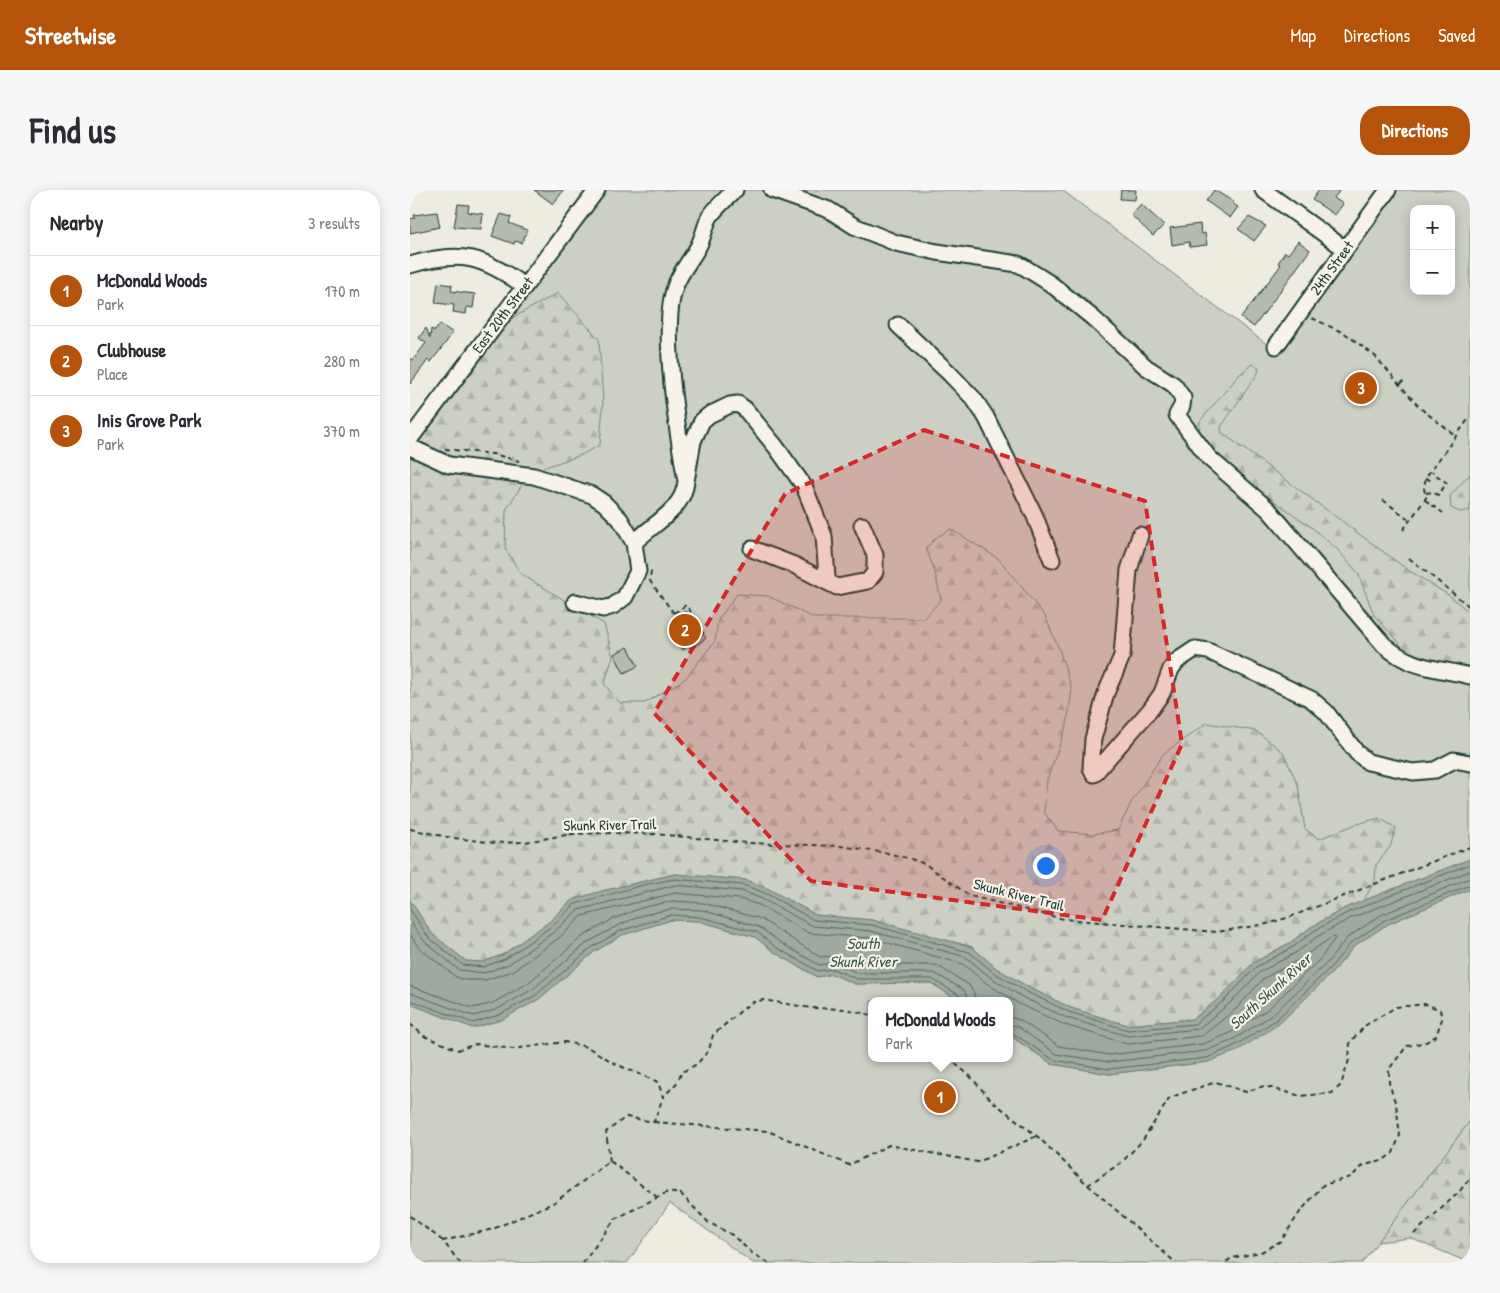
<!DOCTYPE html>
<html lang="en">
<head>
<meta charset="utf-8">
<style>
	body { margin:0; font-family:"Patrick Hand",sans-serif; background:#f7f7f7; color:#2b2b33 }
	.controls { position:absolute; right:15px; top:15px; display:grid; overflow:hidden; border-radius:10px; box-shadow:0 2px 12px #0003 }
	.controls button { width:45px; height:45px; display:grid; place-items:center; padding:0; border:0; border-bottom:1px solid #e1e1e2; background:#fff; color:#2b2b33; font:25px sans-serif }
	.you { position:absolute; left:635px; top:675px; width:18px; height:18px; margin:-12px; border:4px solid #fff; border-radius:50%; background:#1a73e8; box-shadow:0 0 0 8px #1a73e833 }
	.badge { display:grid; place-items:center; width:32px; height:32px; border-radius:50%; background:#b45309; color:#fff; font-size:16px; font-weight:700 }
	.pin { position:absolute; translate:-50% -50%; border:2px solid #fff; box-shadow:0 1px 5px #0006 }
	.popup { position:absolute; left:458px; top:807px; width:145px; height:65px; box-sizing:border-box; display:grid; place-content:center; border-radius:10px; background:#fff; filter:drop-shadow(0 1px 4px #0005); font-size:16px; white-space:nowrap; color:#7c7c81 }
	.popup b { font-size:19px; color:#2b2b33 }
	.popup::after { content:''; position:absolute; left:50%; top:100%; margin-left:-10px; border:10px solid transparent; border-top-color:#fff }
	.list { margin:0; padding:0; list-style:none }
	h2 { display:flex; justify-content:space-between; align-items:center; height:65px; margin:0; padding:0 20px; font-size:21px }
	h2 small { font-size:16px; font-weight:400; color:#7c7c81 }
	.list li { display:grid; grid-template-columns:32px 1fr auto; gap:15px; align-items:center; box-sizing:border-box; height:70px; padding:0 20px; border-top:1px solid #e1e1e2 }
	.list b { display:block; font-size:19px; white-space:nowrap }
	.list p { margin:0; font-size:16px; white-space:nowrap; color:#7c7c81 }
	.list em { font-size:16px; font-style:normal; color:#7c7c81 }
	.map { position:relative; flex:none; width:1060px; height:1073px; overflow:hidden; border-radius:20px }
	header { display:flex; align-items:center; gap:30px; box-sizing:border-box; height:70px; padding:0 25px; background:#b45309; color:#fff }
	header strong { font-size:24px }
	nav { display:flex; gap:28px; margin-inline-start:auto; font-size:18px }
	.intro { display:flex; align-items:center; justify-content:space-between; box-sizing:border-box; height:120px; padding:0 30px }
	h1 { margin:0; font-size:35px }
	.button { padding:12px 22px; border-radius:20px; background:#b45309; color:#fff; font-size:18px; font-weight:700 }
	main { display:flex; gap:30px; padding:0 30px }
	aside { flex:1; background:#fff; border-radius:20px; box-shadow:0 2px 12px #0003 }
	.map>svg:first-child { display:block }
</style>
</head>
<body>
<header>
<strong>Streetwise</strong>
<nav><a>Map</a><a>Directions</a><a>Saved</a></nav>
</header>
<div class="intro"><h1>Find us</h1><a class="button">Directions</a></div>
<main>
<aside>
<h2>Nearby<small>3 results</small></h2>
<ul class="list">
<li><span class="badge">1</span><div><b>McDonald Woods</b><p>Park</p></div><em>170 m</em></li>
<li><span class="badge">2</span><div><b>Clubhouse</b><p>Place</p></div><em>280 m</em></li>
<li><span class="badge">3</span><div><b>Inis Grove Park</b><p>Park</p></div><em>370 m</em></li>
</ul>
</aside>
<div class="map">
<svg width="1060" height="1073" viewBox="0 0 1060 1073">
	<defs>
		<pattern id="forest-firs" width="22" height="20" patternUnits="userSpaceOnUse" patternTransform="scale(1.25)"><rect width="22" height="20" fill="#cccfc4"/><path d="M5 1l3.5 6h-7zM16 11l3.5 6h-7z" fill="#afb3a9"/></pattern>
	</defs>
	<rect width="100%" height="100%" fill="#eeece1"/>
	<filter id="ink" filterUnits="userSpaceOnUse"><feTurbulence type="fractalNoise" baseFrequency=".02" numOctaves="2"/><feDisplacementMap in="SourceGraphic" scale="10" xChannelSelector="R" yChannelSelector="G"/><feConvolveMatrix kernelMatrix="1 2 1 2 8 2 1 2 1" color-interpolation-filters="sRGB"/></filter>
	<g filter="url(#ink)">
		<path fill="#cccfc4" stroke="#76867c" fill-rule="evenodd" d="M195,0H652L867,162L986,0H1060V669L937,717L121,635L0,259ZM1004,19H1041V101H1004Z
			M1060,699V931L952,1073H343L260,1013L217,1073H0V814L63,838L91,830L129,809L184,762L212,745L261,730L289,731L345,747L364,762L407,787L422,784L445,794L521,793L549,811H461V868H599V845L642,874L699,884L798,872L925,780L944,756L978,734Z"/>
		<path fill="url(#forest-firs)" stroke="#76867c" d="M148,103L189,149L193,213L190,255L171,265L120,282L96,320L95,358L111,384L194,434L203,467L194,494L210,513H235L275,489L305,451L308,430L327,404L358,406L404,428H514L531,410L525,382L516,358L527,347L541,339L589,369L635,426L649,459L662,500L657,534L637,590L634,622L648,641L683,644L708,640L722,611L754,563L797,533L846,541L873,562L888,595L895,639L909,649L944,635L969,628L986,638L980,657L966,675L965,691L952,713L937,717L901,737L881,752L843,773L812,806L783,829L717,835L661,818L620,798L586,778L562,757L462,730L406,725L357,698L335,690L264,684L192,701L162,710L139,732L92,765L73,772L56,771L22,744L0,710V259L95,132Z
			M842,174L849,177L848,183L811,237V242L998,380L1040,406L1060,423V480L1004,467L993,460L988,451L964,425L948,383L927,359L900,336L840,294L796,256L789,245L790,231L830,184Z
			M1060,284V320L1050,322L1041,318L1040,306Z
			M1060,931V1073L1000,1048L968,1052Z"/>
		<path fill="#9fa99f" stroke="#6c7e74" d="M1060,669V699L978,734L944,756L925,780L869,834L827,861L798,872L699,884L642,874L599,845V811H549L521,793L445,794L422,784L407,787L364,762L345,747L289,731L261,730L212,745L184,762L129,809L91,830L63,838L0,814V710L22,744L56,771L73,772L92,765L139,732L162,710L192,701L265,684L335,690L357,698L406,725L462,730L562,757L586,778L620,798L661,818L717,835L783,829L812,806L843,773L881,752L901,737L937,717Z"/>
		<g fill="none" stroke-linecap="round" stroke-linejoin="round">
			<path stroke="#52685f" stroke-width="1" d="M0,719L18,747L53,775L73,777L95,769L142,736L165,714L233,695L265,689L333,695L355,703L404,730L462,735L559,762L583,782L617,802L659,822L718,840L785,834L816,809L846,777L883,757L904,741L939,722L1060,674
				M0,731L14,751L49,780L74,783L99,774L145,741L168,720L265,695L332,701L352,709L403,736L461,741L556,767L580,787L614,808L657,828L718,846L788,839L820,813L850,782L887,762L908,746L941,728L1060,681
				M0,744L9,758L46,787L55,790H75L103,781L150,747L172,726L265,703L330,709L349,715L399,743L460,748L553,774L576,793L611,815L655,835L717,854L792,846L826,819L854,788L890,769L922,747L925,748L911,768L858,819L818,844L793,854L699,865L649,856L610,830L599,827
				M0,796L63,818L83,813L118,793L172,747L203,729L231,718L262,711L293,713L351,729L410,767L427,766L449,775H526L559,795L564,803L565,811
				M0,803L63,826L86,820L123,799L177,753L207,736L233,725L261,719L292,720L349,737L371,753L409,775L424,773L448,783H524L554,800L558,811
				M0,810L63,833L89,825L126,805L181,758L210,741L261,725L290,727L347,742L367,758L408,781L423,779L447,789H522L549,805L551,811
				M599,835L607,836L646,864L699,872L795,861L821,851L862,825L917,773L937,748L971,725L1060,688
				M599,841L644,870L699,879L797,868L824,856L866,830L921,777L941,753L975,730L1060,695"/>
		</g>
		<path fill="#b5bbb0" stroke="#1f3d34" d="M124,0H154L143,14Z
			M711,0H726L725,10L710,9Z
			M804,0L824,12L823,14L828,17L820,28L796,11Z
			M909,0H930L924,8L933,14L925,25L902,10Z
			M48,14L59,15L58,22L73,24L71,39L44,37Z
			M731,14L754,35L743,46L721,25Z
			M27,22L30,37L0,43V29L5,28L4,25Z
			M91,24L101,27L99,33L117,40L112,53L105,51L104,54L82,46Z
			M839,27L856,36L844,51L828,39Z
			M790,34L791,44L795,43L797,55L780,57L779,52L762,55L760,38Z
			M888,51L900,60L844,137L831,128L871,75L868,73L875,62L878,64Z
			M28,93L42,95L41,101L65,104L63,118L57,117L56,124L43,122L44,115L25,113Z
			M30,134L43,143L21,172L18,170L0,194V168L3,170L16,153L9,148L16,138L20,148L21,139L25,141Z
			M276,421L296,448L281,459L278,456L273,460L259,441L264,437L261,432L265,429L263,426L269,422L271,424Z
			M218,457L228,476L214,483L204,464Z"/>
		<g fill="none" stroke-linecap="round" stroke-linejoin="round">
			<defs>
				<path id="minor" d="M362,0L419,20L444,36L486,53L527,62L608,74L614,77L641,94L683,128L736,177L764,195L773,208L772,216L767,225L799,268L859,320L974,455C1003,480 1025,477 1060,486
					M853,0L935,59
					M0,75C50,60 73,66 114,96
					M488,135L539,183L564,209L576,227L624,324L642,370
					M866,156L978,0
					M0,249L187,0
					M0,257L39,275L124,286L182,305L194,313L210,329L224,353L228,381L215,407L203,416L193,419L165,412
					M276,291L283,251L292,231L299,225L320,215L328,214L335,219L366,257L394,296L414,346L417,388L419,393L427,397L458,391L465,382V365L452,335
					M730,345L719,380L712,466L696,503L683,549L681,578L684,584L740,520L752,503L761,479L767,471L785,459L798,461L901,509L916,522L947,563L958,572L1003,582L1025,580L1044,570L1060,573
					M224,353C242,334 274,320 276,291C268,245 250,139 265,97C270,82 281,70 288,57C293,48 295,37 299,28C305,18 317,8 325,0
					M342,359L384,375L419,393"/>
			</defs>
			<use href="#minor" stroke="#1f3d34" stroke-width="19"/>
			<path stroke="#1f3d34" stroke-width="2" stroke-dasharray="5 4" stroke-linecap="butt" d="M902,128L936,144L965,166L1010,218L1046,246
				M990,195L995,189
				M35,259L83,264L109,271
				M1016,288L1023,292
				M1016,303L1022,302L1028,305L1037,293L1022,282
				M973,310L1000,330
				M1015,310L1033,323
				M993,340L1016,308L1014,298L1016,287L1060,227
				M999,368L1060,417
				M241,381L240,391L265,425
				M264,423L276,415L292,437L289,439
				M0,639L37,647L85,653L115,652L162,644L201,643L245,644L337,653L430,656L477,663L501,669L515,674L560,706L654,729L807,742L857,734L880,727L1060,657
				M0,834L14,846L48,860L66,854L103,859L155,852L177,857L208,875L248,892L253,907L266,894L272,882L287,874L299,860L303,845L340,813L353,810L401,818L435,819L461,825
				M538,868L559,885L582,911L627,946L678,995L712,972L733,950L759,909L767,905L806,892L836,902L854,896L891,906L922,903L931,895L939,870L940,852L956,835L986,817L1016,814L1030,820L1032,829L1026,846L1016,852L997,856L979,879V893L986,915L990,945L983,963L972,971L954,975L941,987L913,995L890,1022L871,1051L851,1062L822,1068L814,1073
				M244,932L358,941L439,975L479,955L568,972L627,946
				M200,971L196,942L216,927L244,932L253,907
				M678,995L766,1073
				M0,1026L33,1051
				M1004,1044L1049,1002L1060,988
				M50,1073L33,1051L83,1039L145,1012L200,971L247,1007
				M173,1073L205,1029L258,1002L271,1004L298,1032L322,1045L342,1063L359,1073"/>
			<use href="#minor" stroke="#f7f3e8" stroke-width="15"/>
		</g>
	</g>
	<path fill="#d62828" fill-opacity="0.2" stroke="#d62828" stroke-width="4" stroke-dasharray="10 6" stroke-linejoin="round" d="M514,240L735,311L772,554L692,730L401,691L244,523L375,304Z"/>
	<g text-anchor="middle" stroke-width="4.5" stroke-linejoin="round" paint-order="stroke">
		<g font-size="15" fill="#1f3d34" stroke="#f7f3e8">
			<text transform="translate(922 78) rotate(-54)" y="5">24th Street</text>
			<text transform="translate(93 125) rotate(-53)" y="5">East 20th Street</text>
			<text transform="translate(200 635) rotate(-1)" y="5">Skunk River Trail</text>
			<text transform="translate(609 705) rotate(14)" y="5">Skunk River Trail</text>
		</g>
		<g font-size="16" font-style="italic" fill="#3f584f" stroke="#f7f3e8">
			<text x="453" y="759">South<tspan x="453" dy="18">Skunk River</tspan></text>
			<text transform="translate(860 801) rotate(-42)" y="6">South Skunk River</text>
		</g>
	</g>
</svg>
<div class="controls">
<button>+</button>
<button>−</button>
</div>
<div class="you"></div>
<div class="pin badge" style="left:530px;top:907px">1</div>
<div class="popup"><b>McDonald Woods</b>Park</div>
<div class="pin badge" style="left:275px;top:440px">2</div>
<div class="pin badge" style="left:951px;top:198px">3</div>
</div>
</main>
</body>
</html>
